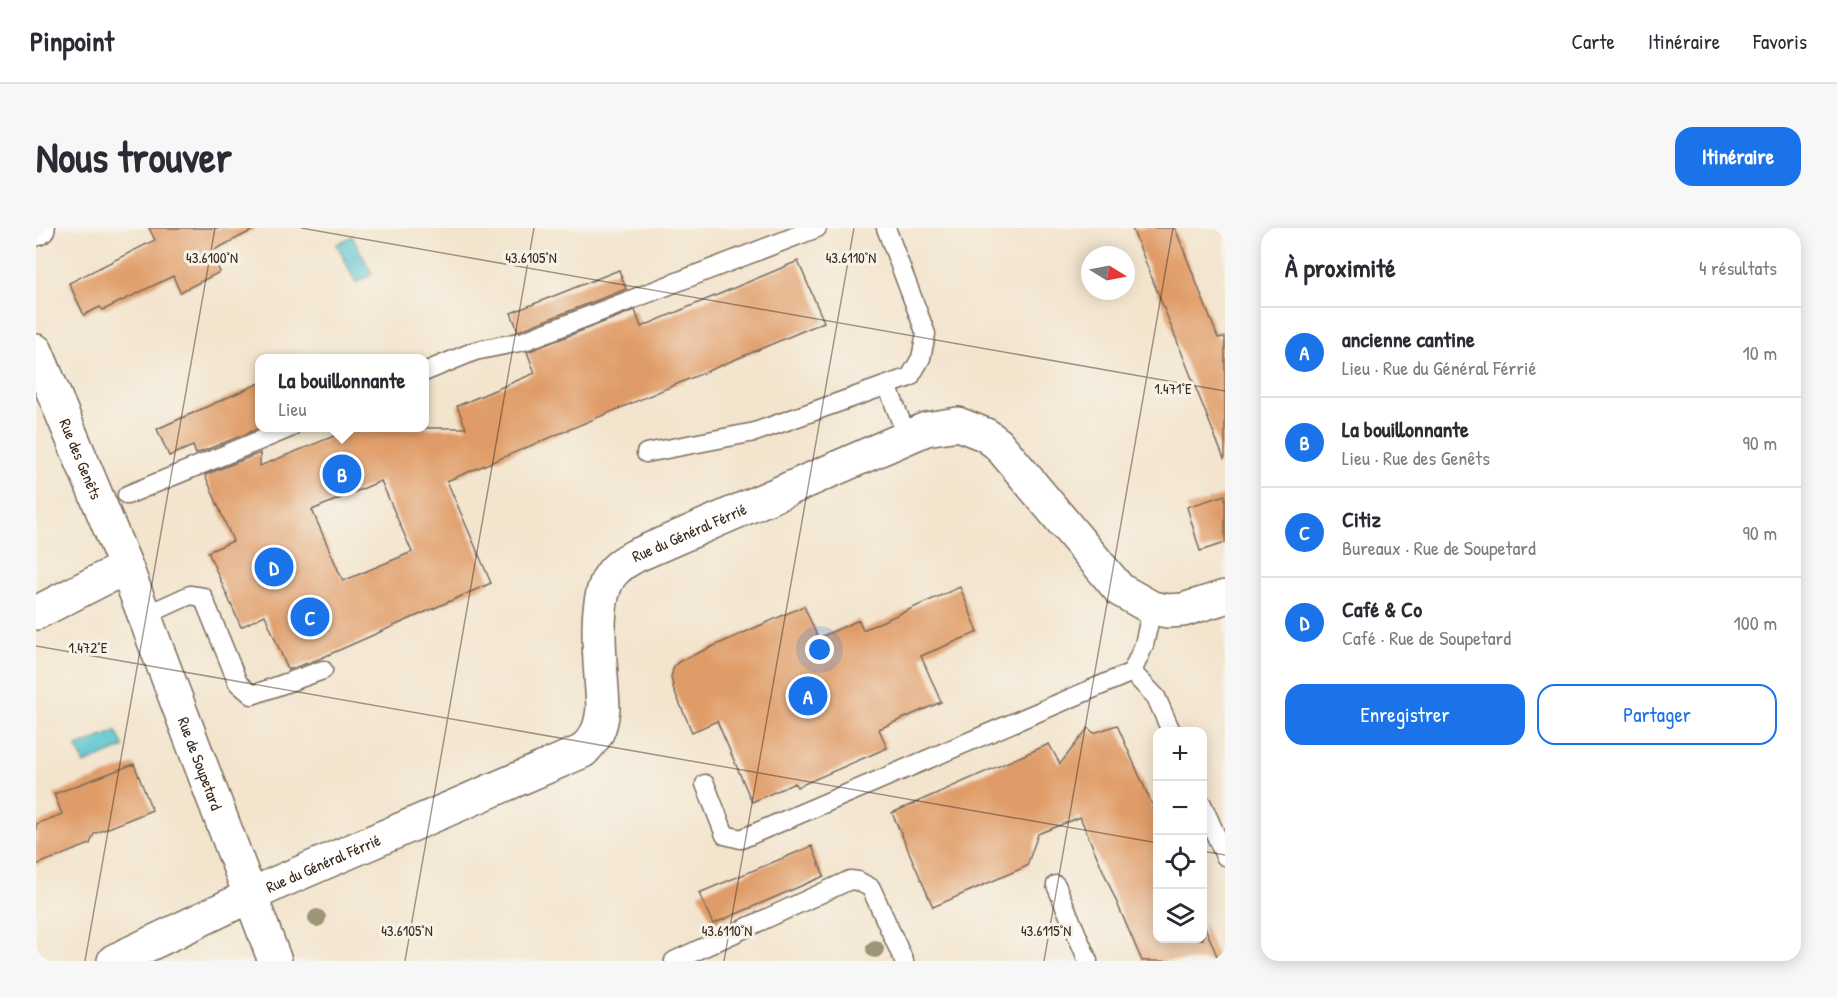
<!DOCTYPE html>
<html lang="fr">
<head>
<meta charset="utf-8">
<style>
	body { margin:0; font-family:"Patrick Hand",sans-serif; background:#f7f7f7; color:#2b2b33 }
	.controls { position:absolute; right:18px; bottom:18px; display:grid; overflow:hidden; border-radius:12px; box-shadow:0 3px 15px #0003 }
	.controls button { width:54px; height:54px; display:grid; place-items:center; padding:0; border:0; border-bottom:2px solid #e1e1e2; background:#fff; color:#2b2b33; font:30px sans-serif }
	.compass { position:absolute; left:1045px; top:18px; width:54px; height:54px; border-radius:50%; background:#fff; box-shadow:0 3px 15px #0003; rotate:100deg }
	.you { position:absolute; left:784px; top:422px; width:21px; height:21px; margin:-15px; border:4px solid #fff; border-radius:50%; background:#1a73e8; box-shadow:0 0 0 9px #1a73e833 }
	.badge { display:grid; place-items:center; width:39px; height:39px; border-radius:50%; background:#1a73e8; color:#fff; font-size:20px; font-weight:700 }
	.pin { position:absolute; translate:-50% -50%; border:3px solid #fff; box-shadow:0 2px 6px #0006 }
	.popup { position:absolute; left:219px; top:126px; width:174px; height:78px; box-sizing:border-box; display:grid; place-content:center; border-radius:12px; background:#fff; filter:drop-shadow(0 2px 4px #0005); font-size:20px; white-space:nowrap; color:#7c7c81 }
	.popup b { font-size:22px; color:#2b2b33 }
	.popup::after { content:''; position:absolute; left:50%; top:100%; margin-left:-12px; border:12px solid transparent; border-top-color:#fff }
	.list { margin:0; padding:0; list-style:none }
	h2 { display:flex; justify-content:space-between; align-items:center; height:78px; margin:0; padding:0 24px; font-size:26px }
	h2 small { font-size:20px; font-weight:400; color:#7c7c81 }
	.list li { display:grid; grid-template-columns:39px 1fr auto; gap:18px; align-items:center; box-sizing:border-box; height:90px; padding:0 24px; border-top:2px solid #e1e1e2 }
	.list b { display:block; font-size:22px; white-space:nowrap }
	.list p { margin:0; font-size:20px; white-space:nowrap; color:#7c7c81 }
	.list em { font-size:20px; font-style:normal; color:#7c7c81 }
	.actions { display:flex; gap:12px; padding:18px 24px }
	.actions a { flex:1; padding:14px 0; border:2px solid #1a73e8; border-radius:18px; text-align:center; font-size:21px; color:#1a73e8 }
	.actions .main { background:#1a73e8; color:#fff }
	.icon { flex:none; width:33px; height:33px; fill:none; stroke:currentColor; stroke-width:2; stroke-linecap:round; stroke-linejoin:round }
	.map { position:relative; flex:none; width:1189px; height:733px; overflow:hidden; border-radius:18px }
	header { display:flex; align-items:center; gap:36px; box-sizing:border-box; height:84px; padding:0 30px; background:#fff; border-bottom:2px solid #e1e1e2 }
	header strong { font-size:28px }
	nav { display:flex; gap:33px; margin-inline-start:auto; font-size:21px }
	.intro { display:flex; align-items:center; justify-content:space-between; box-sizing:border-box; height:144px; padding:0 36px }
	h1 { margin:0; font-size:42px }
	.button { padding:15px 27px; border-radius:18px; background:#1a73e8; color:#fff; font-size:21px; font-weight:700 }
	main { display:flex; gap:36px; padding:0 36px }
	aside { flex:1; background:#fff; border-radius:18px; box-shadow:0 3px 15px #0003 }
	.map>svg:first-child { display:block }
</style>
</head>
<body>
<header>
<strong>Pinpoint</strong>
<nav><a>Carte</a><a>Itinéraire</a><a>Favoris</a></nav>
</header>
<div class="intro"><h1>Nous trouver</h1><a class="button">Itinéraire</a></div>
<main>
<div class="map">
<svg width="1189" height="733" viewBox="0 0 1189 733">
	<rect width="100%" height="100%" fill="#f7f3e8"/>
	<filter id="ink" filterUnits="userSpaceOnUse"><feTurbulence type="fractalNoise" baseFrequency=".0167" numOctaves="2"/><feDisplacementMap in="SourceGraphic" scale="12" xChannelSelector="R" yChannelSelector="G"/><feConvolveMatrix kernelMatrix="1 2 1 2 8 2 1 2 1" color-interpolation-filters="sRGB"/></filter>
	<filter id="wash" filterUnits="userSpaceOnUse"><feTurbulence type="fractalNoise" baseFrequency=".008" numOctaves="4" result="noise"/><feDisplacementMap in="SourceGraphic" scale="24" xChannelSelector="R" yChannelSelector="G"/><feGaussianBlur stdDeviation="1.35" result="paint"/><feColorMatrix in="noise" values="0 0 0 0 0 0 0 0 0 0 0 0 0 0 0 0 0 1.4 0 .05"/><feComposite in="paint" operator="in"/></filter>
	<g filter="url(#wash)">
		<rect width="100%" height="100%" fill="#f3e4cd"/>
		<path fill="#58c4d0" stroke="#4a7777" stroke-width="1.5" d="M316,8L336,46L320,55L301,16Z
			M80,503L88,519L48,536L41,519Z"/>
		<g id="blocks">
			<path fill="#e09c68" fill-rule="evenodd" d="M113,0H221L174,24L184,44L144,64L137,48L67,82L64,79L48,87L33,55L119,12Z
				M1096,0H1139L1182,110L1189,109V230L1188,231Z
				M762,33L788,94L411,253L455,355L283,431L252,442L229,387L205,399L172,324L197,313L169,247L224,225V238L318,200H430L421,178L499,145L491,124L599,82L605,99ZM345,253L376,324L307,353L276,282Z
				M583,42L590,61L482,103L475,85Z
				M224,155V200L160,226L157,218L133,228L121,201Z
				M1189,267V315L1164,323L1151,279Z
				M924,359L942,404L885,428L905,474L843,501L851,520L761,559L759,555L716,574L681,493L656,504L638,462L635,449L638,438L644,433L768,378L782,410L823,392L827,402Z
				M1081,497L1122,590V711H1167V694L1183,733H1106L1044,589L1002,606L991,638L897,679L856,585L1013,516L1024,536L1052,500L1058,505Z
				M98,536L116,582L58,606L54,616L0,637V596L26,586L18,566Z
				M776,618L788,648L677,696L663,665Z"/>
		</g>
	</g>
	<g filter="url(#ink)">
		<use href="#blocks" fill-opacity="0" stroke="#7b6b5b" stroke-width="1.5"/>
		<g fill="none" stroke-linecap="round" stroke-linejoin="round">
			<defs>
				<path id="lane" d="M388,144L439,123L488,113L781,0
					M851,157L871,209
					M610,225L719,204L874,149L885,130L890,106L850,0
					M91,267L254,200
					M108,388L154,367L167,369L202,455L216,467L287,442
					M1096,444L1120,469L1135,503
					M669,556L689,607L705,611L1096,444L1108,417L1116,380
					M1166,576L1189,628
					M1020,657L1052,733
					M638,733L814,652L822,653L835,660L868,733"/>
				<g id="street">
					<path d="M0,1L2,0"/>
					<path id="s1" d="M0,123L90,339L239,733"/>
					<path d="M0,385L90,339"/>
					<path id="s2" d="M78,733L241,655L547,523C561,508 565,501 567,480C566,446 555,376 574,348C581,338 590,333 599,328L890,201L922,196L950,207L962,216L1084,362L1116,380L1132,383L1147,382L1189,369"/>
				</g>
			</defs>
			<use href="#lane" stroke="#7b6b5b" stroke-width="21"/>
			<use href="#street" stroke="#7b6b5b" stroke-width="36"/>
			<use href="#lane" stroke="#fff" stroke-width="18"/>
			<use href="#street" stroke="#fff" stroke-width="33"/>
		</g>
		<g fill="#9e9478">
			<circle cx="281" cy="690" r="9"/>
			<circle cx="839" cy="721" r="9"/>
		</g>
	</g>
	<path fill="none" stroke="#3b2a1e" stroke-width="1.5" stroke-opacity="0.45" d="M265,0L1189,163M0,418L1122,615M1166,623L1189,627M49,733L179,0M369,733L498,0M688,733L818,0M1008,733L1137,0"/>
	<g text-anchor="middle" stroke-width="6" stroke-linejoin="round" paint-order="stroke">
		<g font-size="16" fill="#3b2a1e" stroke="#f7f3e8">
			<text dy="6" stroke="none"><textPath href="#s1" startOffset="117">Rue des Genêts</textPath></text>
			<text dy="6" stroke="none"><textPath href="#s2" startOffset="788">Rue du Général Férrié</textPath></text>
			<text dy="6" stroke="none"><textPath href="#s1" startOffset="444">Rue de Soupetard</textPath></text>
			<text dy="6" stroke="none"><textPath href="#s2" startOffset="231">Rue du Général Férrié</textPath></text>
		</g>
	</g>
	<g font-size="15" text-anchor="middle" fill="#3b2a1e" stroke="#f7f3e8" stroke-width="6" stroke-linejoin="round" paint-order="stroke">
		<text x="176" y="35">43.6100°N</text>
		<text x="495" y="35">43.6105°N</text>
		<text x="815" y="35">43.6110°N</text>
		<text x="1137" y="166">1.471°E</text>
		<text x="52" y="425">1.472°E</text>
		<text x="371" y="708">43.6105°N</text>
		<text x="691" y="708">43.6110°N</text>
		<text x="1010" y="708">43.6115°N</text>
	</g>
</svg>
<div class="controls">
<button>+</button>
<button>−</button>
<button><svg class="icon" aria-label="locate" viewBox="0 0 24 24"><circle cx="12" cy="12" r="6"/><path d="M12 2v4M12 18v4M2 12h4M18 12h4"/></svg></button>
<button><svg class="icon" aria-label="layers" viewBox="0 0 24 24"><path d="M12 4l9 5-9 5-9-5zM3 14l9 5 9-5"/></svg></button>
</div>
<svg class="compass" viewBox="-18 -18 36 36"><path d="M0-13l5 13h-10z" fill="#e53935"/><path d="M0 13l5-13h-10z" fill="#7c7c81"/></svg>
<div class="you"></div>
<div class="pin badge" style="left:772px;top:468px">A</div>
<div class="pin badge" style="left:306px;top:246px">B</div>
<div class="popup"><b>La bouillonnante</b>Lieu</div>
<div class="pin badge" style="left:274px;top:389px">C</div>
<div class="pin badge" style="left:238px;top:339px">D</div>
</div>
<aside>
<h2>À proximité<small>4 résultats</small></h2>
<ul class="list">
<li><span class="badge">A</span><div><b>ancienne cantine</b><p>Lieu · Rue du Général Férrié</p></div><em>10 m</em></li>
<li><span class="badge">B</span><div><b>La bouillonnante</b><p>Lieu · Rue des Genêts</p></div><em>90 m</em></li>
<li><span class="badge">C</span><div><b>Citiz</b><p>Bureaux · Rue de Soupetard</p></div><em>90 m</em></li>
<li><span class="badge">D</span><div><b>Café &amp; Co</b><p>Café · Rue de Soupetard</p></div><em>100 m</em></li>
</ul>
<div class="actions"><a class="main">Enregistrer</a><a>Partager</a></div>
</aside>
</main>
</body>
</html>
